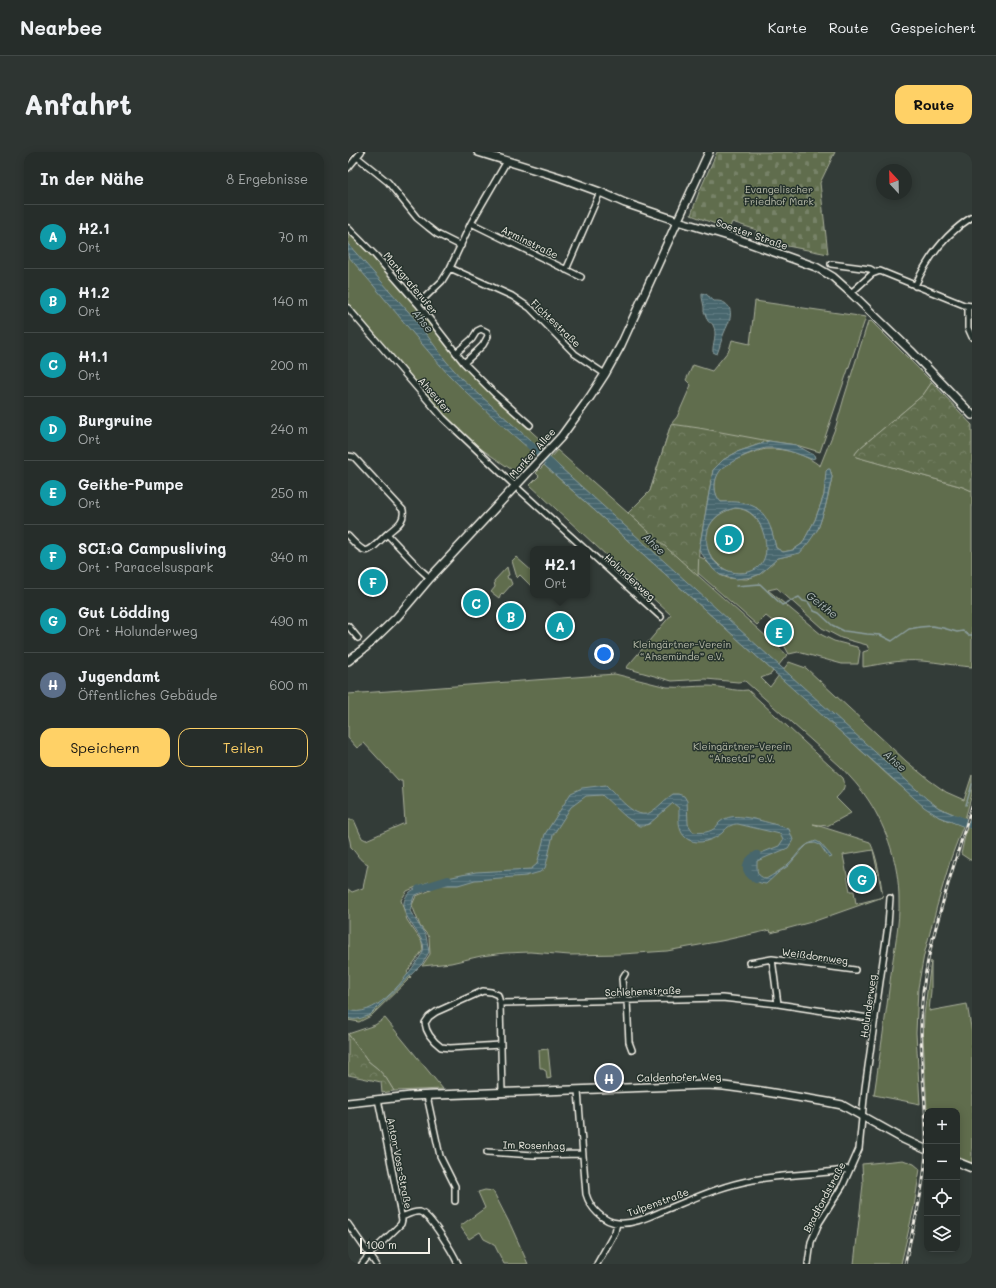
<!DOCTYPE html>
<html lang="de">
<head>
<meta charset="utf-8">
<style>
	body { margin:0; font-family:Mali,sans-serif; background:#2e3532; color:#f1f3f6 }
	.controls { position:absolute; right:12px; bottom:12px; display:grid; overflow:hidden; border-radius:8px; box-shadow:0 2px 10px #0003 }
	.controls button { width:36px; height:36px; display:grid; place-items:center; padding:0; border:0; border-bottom:1px solid #424947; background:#262d2a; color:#f1f3f6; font:20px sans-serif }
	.compass { position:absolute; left:528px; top:12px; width:36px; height:36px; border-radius:50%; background:#262d2a; box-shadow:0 2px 10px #0003; rotate:338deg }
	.scale { position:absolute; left:12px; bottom:10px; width:70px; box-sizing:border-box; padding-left:4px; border:2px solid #f4f1e8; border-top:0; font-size:11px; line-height:14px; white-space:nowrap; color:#f4f1e8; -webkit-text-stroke:3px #26332d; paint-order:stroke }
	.you { position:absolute; left:256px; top:502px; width:14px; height:14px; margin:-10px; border:3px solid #fff; border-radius:50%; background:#1a73e8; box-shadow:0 0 0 6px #1a73e833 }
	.badge { display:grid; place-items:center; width:26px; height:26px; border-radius:50%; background:#ffd166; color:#fff; font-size:13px; font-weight:700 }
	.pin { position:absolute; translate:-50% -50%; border:2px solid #fff; box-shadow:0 1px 4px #0006 }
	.popup { position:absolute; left:182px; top:394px; width:60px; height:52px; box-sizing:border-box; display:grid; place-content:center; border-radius:8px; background:#262d2a; filter:drop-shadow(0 1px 3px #0005); font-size:13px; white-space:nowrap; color:#a4a8a8 }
	.popup b { font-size:15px; color:#f1f3f6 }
	.popup::after { content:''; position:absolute; left:50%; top:100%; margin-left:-8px; border:8px solid transparent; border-top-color:#262d2a }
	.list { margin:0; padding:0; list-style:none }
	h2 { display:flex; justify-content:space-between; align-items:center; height:52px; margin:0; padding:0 16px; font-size:17px }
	h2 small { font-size:13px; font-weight:400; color:#a4a8a8 }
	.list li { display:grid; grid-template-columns:26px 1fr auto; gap:12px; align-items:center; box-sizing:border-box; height:64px; padding:0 16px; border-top:1px solid #424947 }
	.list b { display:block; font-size:15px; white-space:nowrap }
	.list p { margin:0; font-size:13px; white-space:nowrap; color:#a4a8a8 }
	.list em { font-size:13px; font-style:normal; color:#a4a8a8 }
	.actions { display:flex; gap:8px; padding:12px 16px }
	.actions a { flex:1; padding:9px 0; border:1px solid #ffd166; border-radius:12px; text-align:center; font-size:14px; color:#ffd166 }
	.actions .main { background:#ffd166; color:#111 }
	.icon { flex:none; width:22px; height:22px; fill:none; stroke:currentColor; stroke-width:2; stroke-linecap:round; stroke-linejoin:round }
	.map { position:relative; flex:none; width:624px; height:1112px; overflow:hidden; border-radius:12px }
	header { display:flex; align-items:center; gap:24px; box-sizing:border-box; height:56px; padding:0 20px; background:#262d2a; border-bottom:1px solid #424947 }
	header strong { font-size:19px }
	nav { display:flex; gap:22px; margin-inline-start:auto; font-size:14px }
	.intro { display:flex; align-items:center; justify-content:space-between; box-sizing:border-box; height:96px; padding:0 24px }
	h1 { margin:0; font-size:28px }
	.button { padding:10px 18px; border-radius:12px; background:#ffd166; color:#111; font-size:14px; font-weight:700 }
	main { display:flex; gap:24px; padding:0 24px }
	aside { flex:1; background:#262d2a; border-radius:12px; box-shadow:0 2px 10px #0003 }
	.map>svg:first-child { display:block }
</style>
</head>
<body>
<header>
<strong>Nearbee</strong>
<nav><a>Karte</a><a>Route</a><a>Gespeichert</a></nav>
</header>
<div class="intro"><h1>Anfahrt</h1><a class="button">Route</a></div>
<main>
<aside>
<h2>In der Nähe<small>8 Ergebnisse</small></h2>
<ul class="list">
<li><span class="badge" style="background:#0f9aa8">A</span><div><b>H2.1</b><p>Ort</p></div><em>70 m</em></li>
<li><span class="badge" style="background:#0f9aa8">B</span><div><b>H1.2</b><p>Ort</p></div><em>140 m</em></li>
<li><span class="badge" style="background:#0f9aa8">C</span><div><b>H1.1</b><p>Ort</p></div><em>200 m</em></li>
<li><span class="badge" style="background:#0f9aa8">D</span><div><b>Burgruine</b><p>Ort</p></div><em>240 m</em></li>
<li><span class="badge" style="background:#0f9aa8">E</span><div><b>Geithe-Pumpe</b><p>Ort</p></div><em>250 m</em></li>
<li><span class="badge" style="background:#0f9aa8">F</span><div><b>SCI:Q Campusliving</b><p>Ort · Paracelsuspark</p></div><em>340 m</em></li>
<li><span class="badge" style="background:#0f9aa8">G</span><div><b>Gut Lödding</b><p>Ort · Holunderweg</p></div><em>490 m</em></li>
<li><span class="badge" style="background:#5c6f8a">H</span><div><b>Jugendamt</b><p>Öffentliches Gebäude</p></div><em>600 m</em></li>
</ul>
<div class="actions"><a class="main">Speichern</a><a>Teilen</a></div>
</aside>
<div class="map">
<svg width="624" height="1112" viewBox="0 0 624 1112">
	<defs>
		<pattern id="forest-crowns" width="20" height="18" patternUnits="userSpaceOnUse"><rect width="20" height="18" fill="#606d4e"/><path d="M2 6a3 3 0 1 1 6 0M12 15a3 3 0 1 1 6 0" fill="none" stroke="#778268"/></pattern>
		<pattern id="cemetery-stones" width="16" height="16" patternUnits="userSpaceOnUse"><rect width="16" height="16" fill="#606d4e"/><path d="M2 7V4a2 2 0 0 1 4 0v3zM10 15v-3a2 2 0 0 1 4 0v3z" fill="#778268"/></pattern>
		<pattern id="water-rules" width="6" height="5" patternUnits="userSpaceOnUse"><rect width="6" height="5" fill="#46666d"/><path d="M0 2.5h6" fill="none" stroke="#617c82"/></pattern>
	</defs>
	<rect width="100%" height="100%" fill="#333c38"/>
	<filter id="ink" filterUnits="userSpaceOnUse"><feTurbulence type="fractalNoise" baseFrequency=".025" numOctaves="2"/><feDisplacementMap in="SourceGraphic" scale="8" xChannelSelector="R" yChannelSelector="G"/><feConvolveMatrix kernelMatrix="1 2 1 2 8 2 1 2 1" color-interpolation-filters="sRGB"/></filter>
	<g filter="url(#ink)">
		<path fill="#606d4e" stroke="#aaaf9b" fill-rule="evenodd" d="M0,78L27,104L69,152L110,207L145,244L197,292L170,322L123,290L53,218L0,153Z
			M407,149L518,165L472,300L448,293L421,289L280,361L439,503L430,514L296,394L202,306L209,298L280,361L302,339L323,272L329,265L343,233L338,228L345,213L364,219L381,198L384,188L402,192Z
			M523,169L584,230L575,243L512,296L507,302L509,305L615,335L624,339V515C607,514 591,510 574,509C555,507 534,512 515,515V500L521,498L519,493L493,486L474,476L429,436L420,438L474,483L486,489L509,495L512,499L510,512H494L450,500L441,502L432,486L437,479L418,464L409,473L291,369L333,395L356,407L372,423L380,426L399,427L412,422L430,406L447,402L470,377L477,356L482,335L484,325L483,320L478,322L476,343L467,368L454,392L445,398L435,400L428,396L423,377L409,356L396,351L372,350C365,342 365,327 372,318C379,310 410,297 420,297C437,296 459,303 472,314L488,274L496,246L520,170Z
			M196,313L425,519L423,522L413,526L422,535L431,523L543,626L591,665L615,674L603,706L589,754L576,803L570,836L568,881L572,952L526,943C532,902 538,862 543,822C546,797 552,772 551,747C551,713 539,677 521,649C513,636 502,625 492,614L397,529L390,530L358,527L324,529L278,516L323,463L182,333L191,324L188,321Z
			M387,356C415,356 429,402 409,417C405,420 399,421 394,421C385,422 378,419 371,413C347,393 358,362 387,356Z
			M168,405L185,420V431L183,434L172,423L169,426L164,409Z
			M159,415L161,423L159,424L160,427H162L164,432L155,442L154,441L152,443V444L151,446L143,440L147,435L146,429Z
			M441,510L458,516L558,609L581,628L598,640L616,648L624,623V642L617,667L591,656L579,648L435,518Z
			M267,522L319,535C333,536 346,534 360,534C373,534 386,540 400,538L495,626C499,635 494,640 488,646L503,661L479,674L465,672L522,690C530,707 532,726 535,745L467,769L423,781L422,778L373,789L319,799L274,802L222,803L182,800L157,801L133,804L103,811L74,814L82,802L81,785L72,774L64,753L68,744L83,738L81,730L75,732L59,739L53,748L59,768L74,790L75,798L59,820L63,825L23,864L11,870L0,868V737L4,740L15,736L20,712C9,707 11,703 3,696L2,689L0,682V668H6L14,686L18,688L57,671L54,628H50L16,591L9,596L0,586V542ZM525,698L535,745L508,752L506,739H502L495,703Z
			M619,675L624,677V708H622L613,702Z
			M583,809V839L581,859L619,852L624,881V1014L609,1007V959H579L575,885L576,863Z
			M37,866L95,937L46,939L38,926L30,917L20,909L0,882L27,873Z
			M200,897L203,926L199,927L198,919L196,918L195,916H192L191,898Z
			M555,1008L566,1012L572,1017L566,1055L553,1112H506L515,1032L514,1012Z
			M137,1038L145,1039L163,1074L180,1112H156L146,1092L136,1087L132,1080L121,1087L112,1074L137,1056L130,1040Z"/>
		<path fill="url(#forest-crowns)" stroke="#aaaf9b" d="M584,230L624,273V339L615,335L508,305L507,302L512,296L575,243Z
			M323,272L351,276L421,289L389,300L375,308L365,318L351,398L350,424L280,361L302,339Z
			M0,882L20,909L30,917L38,926L46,939L34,941L33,930L0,923Z"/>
		<path fill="url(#cemetery-stones)" stroke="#aaaf9b" d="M369,0H487L472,31L480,102L429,92L407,85L409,78L384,70L381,77L343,63L351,40Z"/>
		<path fill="url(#water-rules)" stroke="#8c9e9e" fill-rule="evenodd" d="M0,92L50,148L67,167L98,209L113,226L192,297L187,302C157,276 127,250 99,221C65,183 34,142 0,104Z
			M354,141L358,142L366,149C381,148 386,159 380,172C379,175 377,178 376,181C373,188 372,195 369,202L365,200C364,192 370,182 365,173C363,169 362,172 360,169C358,166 358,162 356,160C357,153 353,147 354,141Z
			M421,289L448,293L466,303L467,306L463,307C451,302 433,295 419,296C408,297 378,311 372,319C365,328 365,342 373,350C380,350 387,349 395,351C419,355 423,375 428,396L435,400L445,398L454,392L467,368L476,343L478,319L480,317H482L484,325L477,356L470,377L461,390L452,401L430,406L412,422L404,425L388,427L372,423L365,417L351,398L365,318L375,308L389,300ZM387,356C402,356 411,367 415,380C435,439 347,431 360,378C364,365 375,359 387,356Z
			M202,306L579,647L591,656L617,667L615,674L591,665L576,655L196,313Z
			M258,633C269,643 288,670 303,660C311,655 317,647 325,642H330L336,644L339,649L340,672L345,680C353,681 362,681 368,675C370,673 370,671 372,670C374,668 380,665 383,665C394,662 430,673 441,677L445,688L440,696L409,709C409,720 408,723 418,727C425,723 433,718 439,713C451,703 451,694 468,689L472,691L484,705L481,706L472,693L467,691L460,692L453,699L440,714L431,720L418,732C402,730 401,723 400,708L408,703L431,694L435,688L432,682L390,672C388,672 386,672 384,673C380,674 377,678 374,681C365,688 352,693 341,688C329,681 331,668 331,656L325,651L301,672L295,674H291L278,665L254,643L238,644L223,655L205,683L199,709L197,716L192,720L178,724L127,728L110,733H92L90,728L128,720L183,717L189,712L197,682L223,641L234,636Z
			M81,732L82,736L66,744L62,759L78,784L81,800L74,812L22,863C14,866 8,869 0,866V858C26,867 54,831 67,812C69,808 74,804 75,799C81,784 42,760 61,741C66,736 75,734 81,732Z"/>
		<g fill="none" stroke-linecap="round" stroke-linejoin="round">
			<path stroke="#8c9e9e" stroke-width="1.5" d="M388,434L412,432L434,453L451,445L455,449L460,450L466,459L471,461L484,473L496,479L519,482L532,483L544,489L561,477L572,475L584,474L595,476L609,480L615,479L620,483H624
				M618,653L624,632"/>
			<path stroke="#46666d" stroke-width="8" d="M182,293L207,316
				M606,666L624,673
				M408,727C395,719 396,710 409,703
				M71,737L100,728"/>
			<defs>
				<path id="street" d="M9,5L40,30L69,66L80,75L89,82L113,94
					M0,16L13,0
					M123,71L233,125
					M0,76L27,103L70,152L116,211L147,242L182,273
					M483,112L522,117L527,120
					M102,116L164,144L182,156L227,202L257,222
					M218,118L252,40
					M567,134C580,105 597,82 624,65
					M503,141L524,122L532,119L616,153L624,154
					M70,152L94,129L102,116L123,71L159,9
					M620,154V176L624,185
					M0,156L95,266L165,332L237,397
					M108,201L124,187L129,179L133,177L139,180L140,184L135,193L128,200L116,211
					M0,304L6,305L55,358C57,370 48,374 39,382
					M0,384C20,406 19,401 39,382L73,418L82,426
					M239,398L313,465
					M0,474L10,486
					M401,811L424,807
					M276,848L274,827L277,822
					M279,848L281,890L284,898
					M152,851L150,843L143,840L135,839L88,860L81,865L77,871C78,880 85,889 93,895L102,896L153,893
					M430,852L424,807L507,818
					M230,939L238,1042C242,1056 255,1070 270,1071C288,1073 306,1062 322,1056C349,1045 376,1033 405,1028C437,1022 470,1023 501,1017
					M154,941L152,851L374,846L430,852L527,867
					M79,944L92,1004L107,1034V1049
					M139,1000L186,1003L234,1002
					M54,1065C59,1063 66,1059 72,1060C83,1063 105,1101 110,1112
					M0,1072L28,1112
					M14,1112L22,1102L53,1072L54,1068L30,947
					M249,1112L267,1080L269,1071
					M460,1112L463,1090L471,1071L495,1033L511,997L517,936L540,773L542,746"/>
				<path id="secondary" d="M130,0L211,25L252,40L277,51L330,69L387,86L468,115L485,125L503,141L563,199L624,263
					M0,509L18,495L49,465L82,426L213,285L242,245L257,222L273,193L361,0
					M0,951L63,944L358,933L376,934L413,939L479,950L494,953L555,987L579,998
					M609,1010L624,1016"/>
			</defs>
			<use href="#street" stroke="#f4f1e8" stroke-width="8"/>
			<use href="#secondary" stroke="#f4f1e8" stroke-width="10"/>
			<use href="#street" stroke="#26332d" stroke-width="5"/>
			<use href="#secondary" stroke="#26332d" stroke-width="7"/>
			<defs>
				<path id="rail" d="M557,1112C565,1074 577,1035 578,996C579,947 570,899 574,850C577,809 589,771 600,732C608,706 616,680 624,654"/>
			</defs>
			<use href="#rail" stroke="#f4f1e8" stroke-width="3"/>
			<use href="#rail" stroke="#26332d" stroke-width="1.5" stroke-dasharray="4.5" stroke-linecap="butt"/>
		</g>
	</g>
	<g text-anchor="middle" stroke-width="3" stroke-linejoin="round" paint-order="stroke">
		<g font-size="10" fill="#b9bcaa" stroke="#26332d">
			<text x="431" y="41">Evangelischer<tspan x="431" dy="12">Friedhof Mark</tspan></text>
			<text x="334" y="496">Kleingärtner-Verein<tspan x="334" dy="12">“Ahsemünde” e.V.</tspan></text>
			<text x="394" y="598">Kleingärtner-Verein<tspan x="394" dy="12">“Ahsetal” e.V.</tspan></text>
		</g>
		<g font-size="10" fill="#f4f1e8" stroke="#26332d">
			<text transform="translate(404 82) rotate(19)" y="4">Soester Straße</text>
			<text transform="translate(182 90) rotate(26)" y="4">Arminstraße</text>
			<text transform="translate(63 131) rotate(50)" y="4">Markgrafenufer</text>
			<text transform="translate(208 171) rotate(44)" y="4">Fichtestraße</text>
			<text transform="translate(87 243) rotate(49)" y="4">Ahseufer</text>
			<text transform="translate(184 301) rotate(-48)" y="4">Marker Allee</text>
			<text transform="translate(282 425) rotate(42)" y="4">Holunderweg</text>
			<text transform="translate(467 804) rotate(8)" y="4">Weißdornweg</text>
			<text transform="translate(295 839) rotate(-2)" y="4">Schlehenstraße</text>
			<text transform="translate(520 854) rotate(-82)" y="4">Holunderweg</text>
			<text transform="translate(331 925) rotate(-1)" y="4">Caldenhofer Weg</text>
			<text transform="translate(186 993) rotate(1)" y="4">Im Rosenhag</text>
			<text transform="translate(52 1011) rotate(79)" y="4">Anton-Voss-Straße</text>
			<text transform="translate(476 1045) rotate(-62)" y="4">Bradfordstraße</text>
			<text transform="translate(310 1050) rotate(-20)" y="4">Tulpenstraße</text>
		</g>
		<g font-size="11" font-style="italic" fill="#aeb9b7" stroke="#26332d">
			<text transform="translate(75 169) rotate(52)" y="4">Ahse</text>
			<text transform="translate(306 392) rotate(43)" y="4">Ahse</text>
			<text transform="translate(474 453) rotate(38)" y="4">Geithe</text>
			<text transform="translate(547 609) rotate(42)" y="4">Ahse</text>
		</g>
	</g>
</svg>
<div class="controls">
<button>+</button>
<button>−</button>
<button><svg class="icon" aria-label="locate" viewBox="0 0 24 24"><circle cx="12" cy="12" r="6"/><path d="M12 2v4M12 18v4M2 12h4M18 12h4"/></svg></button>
<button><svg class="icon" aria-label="layers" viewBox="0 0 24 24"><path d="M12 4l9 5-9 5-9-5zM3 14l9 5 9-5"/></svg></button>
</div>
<svg class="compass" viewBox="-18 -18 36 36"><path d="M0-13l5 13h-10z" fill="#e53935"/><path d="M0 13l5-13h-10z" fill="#a4a8a8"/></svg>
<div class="scale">100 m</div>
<div class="you"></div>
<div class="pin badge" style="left:212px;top:474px;background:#0f9aa8">A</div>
<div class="popup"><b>H2.1</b>Ort</div>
<div class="pin badge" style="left:163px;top:464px;background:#0f9aa8">B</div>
<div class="pin badge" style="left:128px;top:451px;background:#0f9aa8">C</div>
<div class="pin badge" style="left:381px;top:387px;background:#0f9aa8">D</div>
<div class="pin badge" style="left:431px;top:480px;background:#0f9aa8">E</div>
<div class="pin badge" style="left:25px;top:430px;background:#0f9aa8">F</div>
<div class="pin badge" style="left:514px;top:727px;background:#0f9aa8">G</div>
<div class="pin badge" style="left:261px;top:926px;background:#5c6f8a">H</div>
</div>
</main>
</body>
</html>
